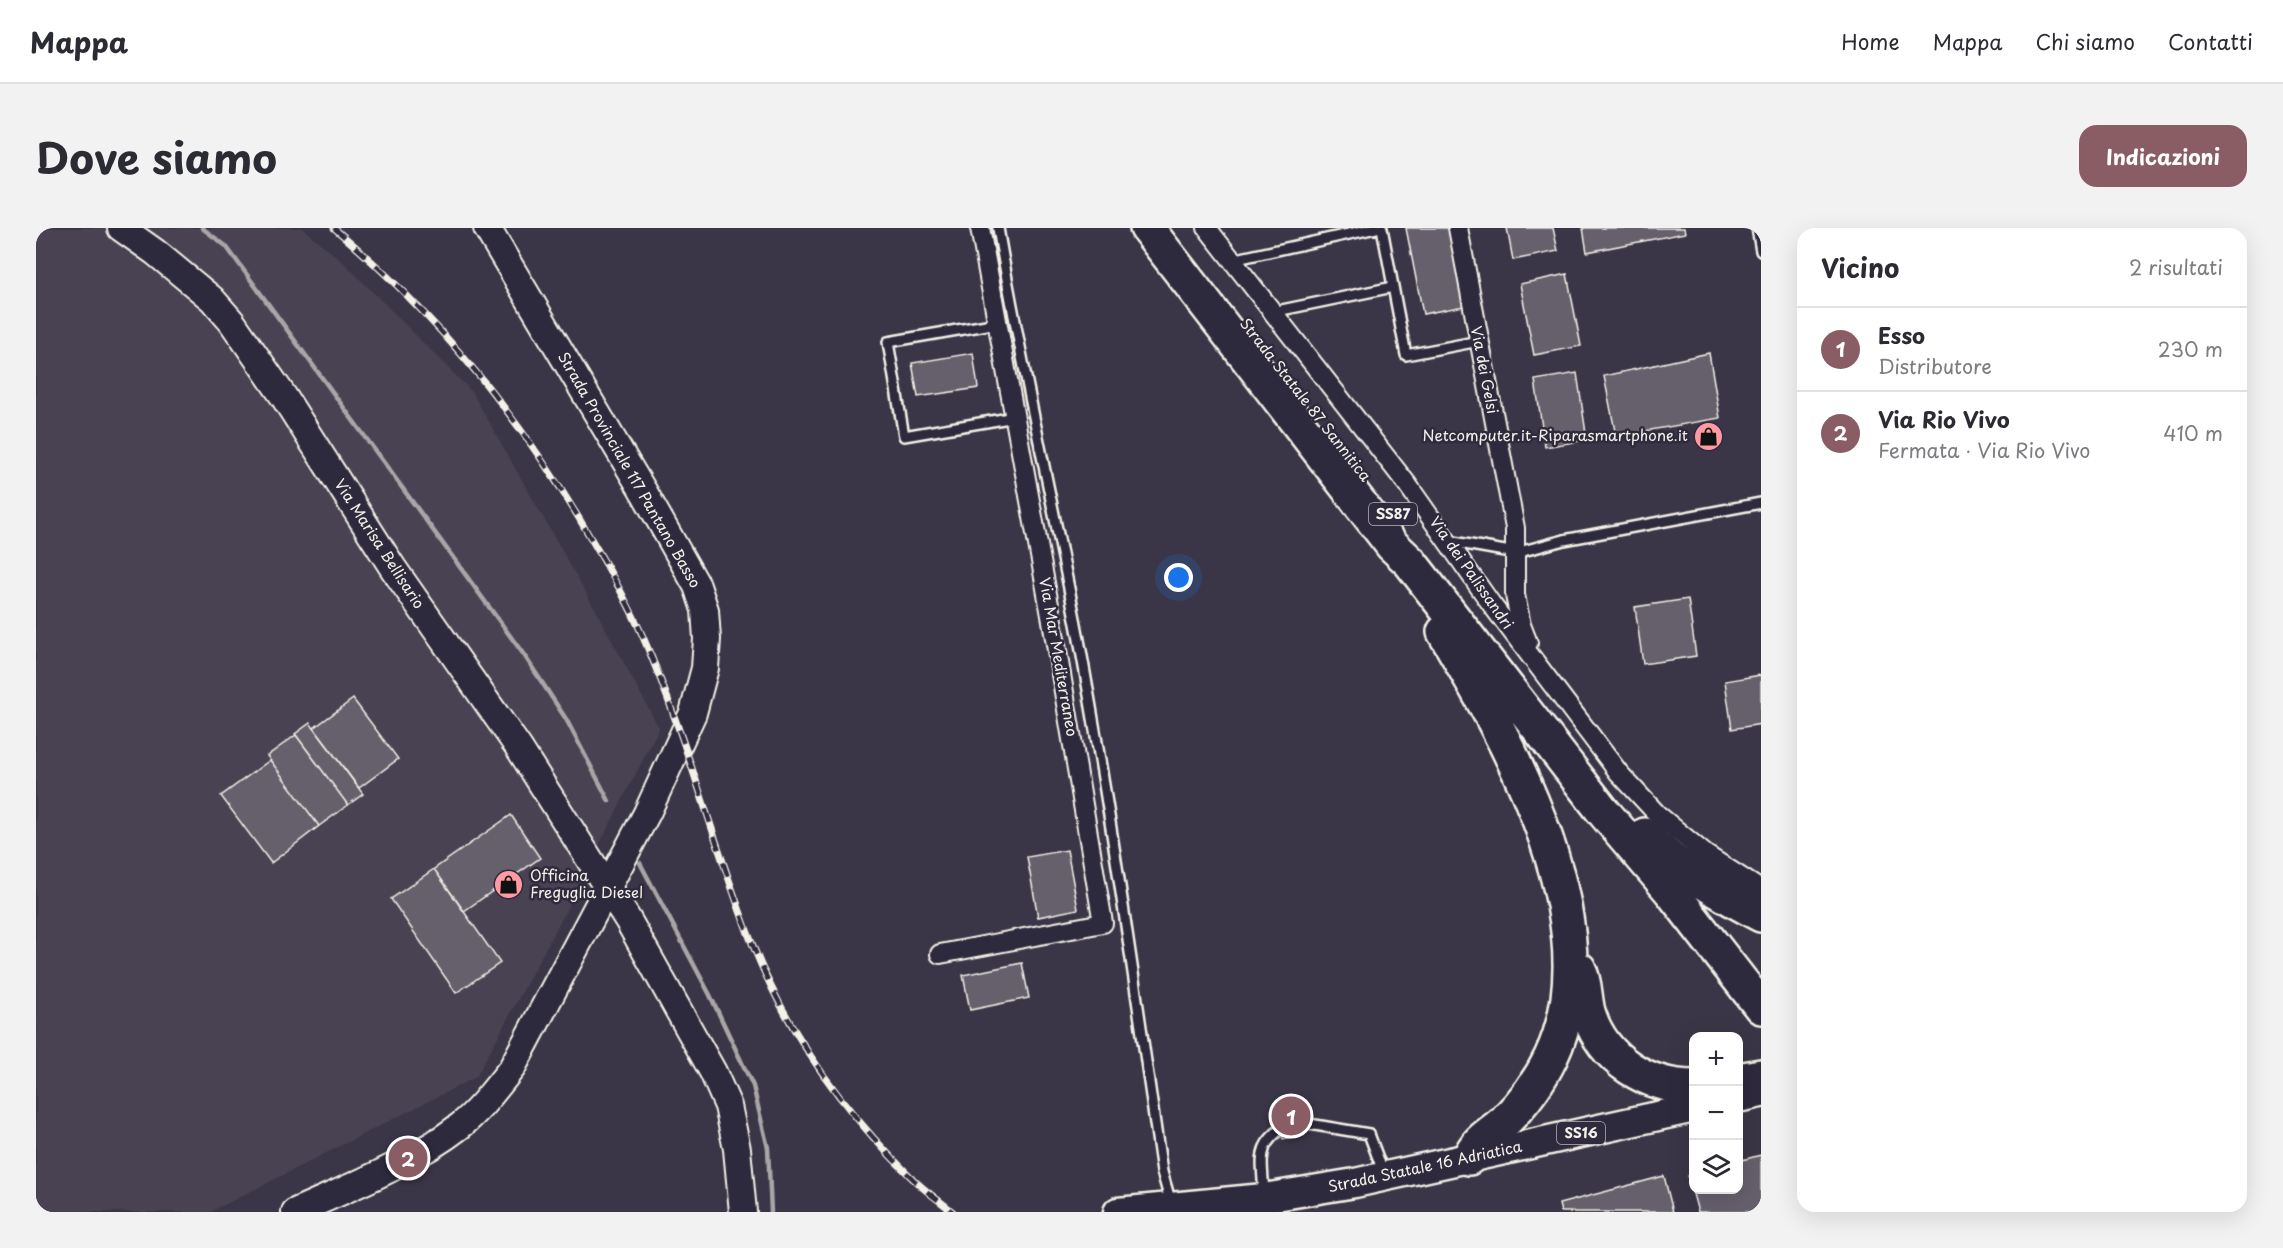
<!DOCTYPE html>
<html lang="it">
<head>
<meta charset="utf-8">
<style>
	body { margin:0; font-family:"Playpen Sans",sans-serif; background:#f2f2f3; color:#2b2b33 }
	.controls { position:absolute; right:18px; bottom:18px; display:grid; overflow:hidden; border-radius:12px; box-shadow:0 6px 24px #0002 }
	.controls button { width:54px; height:54px; display:grid; place-items:center; padding:0; border:0; border-bottom:2px solid #e1e1e2; background:#fff; color:#2b2b33; font:30px sans-serif }
	.you { position:absolute; left:1143px; top:350px; width:21px; height:21px; margin:-15px; border:4px solid #fff; border-radius:50%; background:#1a73e8; box-shadow:0 0 0 9px #1a73e833 }
	.badge { display:grid; place-items:center; width:39px; height:39px; border-radius:50%; background:#8a5d65; color:#fff; font-size:20px; font-weight:700 }
	.pin { position:absolute; translate:-50% -50%; border:3px solid #fff; box-shadow:0 2px 6px #0006 }
	.list { margin:0; padding:0; list-style:none }
	h2 { display:flex; justify-content:space-between; align-items:center; height:78px; margin:0; padding:0 24px; font-size:26px }
	h2 small { font-size:20px; font-weight:400; color:#7c7c81 }
	.list li { display:grid; grid-template-columns:39px 1fr auto; gap:18px; align-items:center; box-sizing:border-box; height:84px; padding:0 24px; border-top:2px solid #e1e1e2 }
	.list b { display:block; font-size:22px; white-space:nowrap }
	.list p { margin:0; font-size:20px; white-space:nowrap; color:#7c7c81 }
	.list em { font-size:20px; font-style:normal; color:#7c7c81 }
	.icon { flex:none; width:33px; height:33px; fill:none; stroke:currentColor; stroke-width:2; stroke-linecap:round; stroke-linejoin:round }
	.map { position:relative; flex:none; width:1725px; height:984px; overflow:hidden; border-radius:18px }
	header { display:flex; align-items:center; gap:36px; box-sizing:border-box; height:84px; padding:0 30px; background:#fff; border-bottom:2px solid #e1e1e2 }
	header strong { font-size:28px }
	nav { display:flex; gap:33px; margin-inline-start:auto; font-size:21px }
	.intro { display:flex; align-items:center; justify-content:space-between; box-sizing:border-box; height:144px; padding:0 36px }
	h1 { margin:0; font-size:42px }
	.button { padding:15px 27px; border-radius:18px; background:#8a5d65; color:#fff; font-size:21px; font-weight:700 }
	main { display:flex; gap:36px; padding:0 36px }
	aside { flex:1; background:#fff; border-radius:18px; box-shadow:0 6px 24px #0002 }
	.map>svg:first-child { display:block }
</style>
</head>
<body>
<header>
<strong>Mappa</strong>
<nav><a>Home</a><a>Mappa</a><a>Chi siamo</a><a>Contatti</a></nav>
</header>
<div class="intro"><h1>Dove siamo</h1><a class="button">Indicazioni</a></div>
<main>
<div class="map">
<svg width="1725" height="984" viewBox="0 0 1725 984">
	<rect width="100%" height="100%" fill="#3b3647"/>
	<filter id="ink" filterUnits="userSpaceOnUse"><feTurbulence type="fractalNoise" baseFrequency=".0167" numOctaves="2"/><feDisplacementMap in="SourceGraphic" scale="12" xChannelSelector="R" yChannelSelector="G"/><feConvolveMatrix kernelMatrix="1 2 1 2 8 2 1 2 1" color-interpolation-filters="sRGB"/></filter>
	<g filter="url(#ink)">
		<path fill="#484352" d="M0,0H266L307,34L436,164L559,381L623,500L527,688L440,849L174,984H0Z"/>
		<g fill="none" stroke-linecap="round" stroke-linejoin="round">
			<path stroke="#aaa6a7" stroke-width="4.5" d="M166,0L190,18L488,427L530,491L573,573
				M604,635L674,767L717,858L732,920L735,984"/>
		</g>
		<path fill="#65616c" stroke="#f4f1e8" stroke-width="1.5" d="M1370,0H1413L1428,78L1387,86Z
			M1471,0H1517L1522,23L1477,32Z
			M1547,0H1648L1649,5L1551,24Z
			M1531,46L1545,118L1498,127L1484,56Z
			M937,125L942,160L882,169L876,135Z
			M1673,125L1684,190L1580,208L1568,148Z
			M1541,145L1551,212L1509,219L1499,152Z
			M1652,371L1660,428L1607,436L1599,379Z
			M1725,447V496L1696,501L1689,453Z
			M317,471L362,531L323,560L278,500Z
			M274,495L327,566L312,577L259,506Z
			M260,507L312,577L283,598L231,528Z
			M234,532L283,598L235,635L185,568Z
			M475,587L504,630L428,683L398,641Z
			M1031,622L1042,681L1002,689L991,629Z
			M398,641L464,735L420,765L355,671Z
			M986,735L993,770L934,782L927,747Z
			M1261,875L1268,907L1247,911L1240,879Z
			M1725,927V984H1662L1652,948L1658,947V962H1702V933Z
			M1628,948L1637,984H1525L1523,976Z"/>
		<g fill="none" stroke-linecap="round" stroke-linejoin="round">
			<defs>
				<path id="lane" d="M962,0C985,136 1016,271 1042,406C1075,585 1100,765 1126,944L1135,975
					M1346,0L1370,127L1443,113
					M1721,0L1725,23
					M1196,32L1340,0
					M1236,84L1357,59
					M962,95L852,114L868,208L979,189
					M1412,313L1480,325L1528,312L1725,275
					M1228,967C1226,926 1219,918 1255,893L1333,906L1348,946"/>
				<path id="street" d="M1171,0L1371,256L1456,377L1583,545L1622,587L1669,626L1725,662
					M1422,0L1479,300V367L1485,397L1492,415
					M904,726L1067,695L1016,393L944,0"/>
				<path id="secondary" d="M85,0L119,24L176,71L196,94L248,169L357,340L483,520L592,692L677,844L692,878L701,921L707,984
					M259,984C314,959 376,935 424,898C444,882 460,860 476,840L611,585L657,485L669,440L671,411L669,382L661,358L609,266L451,0"/>
				<path id="primary" d="M1702,870L1725,865
					M1082,984L1228,970L1319,955L1658,880"/>
				<path id="highway" d="M1111,0L1356,317L1374,334L1566,582L1635,663L1725,779
					M1408,404C1474,517 1577,697 1515,829C1504,852 1488,874 1470,892C1454,907 1443,909 1433,930
					M1609,607C1641,641 1684,665 1725,687
					M1543,741C1550,754 1548,772 1553,787C1568,832 1611,859 1658,859
					M1702,852L1725,848"/>
			</defs>
			<use href="#lane" stroke="#f4f1e8" stroke-width="14"/>
			<use href="#street" stroke="#f4f1e8" stroke-width="22"/>
			<use href="#secondary" stroke="#f4f1e8" stroke-width="30"/>
			<use href="#primary" stroke="#f4f1e8" stroke-width="33"/>
			<use href="#highway" stroke="#f4f1e8" stroke-width="38"/>
			<use href="#lane" stroke="#2f2a3d" stroke-width="9"/>
			<use href="#street" stroke="#2f2a3d" stroke-width="18"/>
			<use href="#secondary" stroke="#2f2a3d" stroke-width="26"/>
			<use href="#primary" stroke="#2f2a3d" stroke-width="28"/>
			<use href="#highway" stroke="#2f2a3d" stroke-width="33"/>
			<defs>
				<path id="rail" d="M298,0C402,88 486,191 554,309C573,341 592,374 607,409C649,505 675,607 712,705C747,798 805,881 876,950C889,963 904,973 917,984"/>
			</defs>
			<use href="#rail" stroke="#f4f1e8" stroke-width="7"/>
			<use href="#rail" stroke="#2f2a3d" stroke-width="4.5" stroke-dasharray="14" stroke-linecap="butt"/>
		</g>
	</g>
	<defs>
		<symbol id="shop-disc" viewBox="-11 -11 22 22"><circle r="9.5" fill="#ff9aa2" stroke="#2f2a3d"/><path d="M-5-2.5h2.3a2.7 3.5 0 0 1 5.4 0H5L5.5 6h-11ZM-1.5-2.5h3a1.5 2.3 0 0 0-3 0Z" fill="#111"/></symbol>
	</defs>
	<g fill-rule="evenodd">
		<use href="#shop-disc" x="1656" y="192" width="33" height="33"/>
		<use href="#shop-disc" x="456" y="640" width="33" height="33"/>
	</g>
	<g text-anchor="middle" stroke-width="5" stroke-linejoin="round" paint-order="stroke">
		<g fill="#2f2a3d" stroke="#b9b5b5" stroke-width="1.5">
			<rect x="1333" y="275" width="48" height="22" rx="4.5"/>
			<rect x="1521" y="894" width="48" height="22" rx="4.5"/>
		</g>
		<g font-size="14" font-weight="bold" fill="#f4f1e8">
			<text x="1357" y="291">SS87</text>
			<text x="1545" y="910">SS16</text>
		</g>
		<g font-size="15" fill="#f4f1e8" stroke="#2f2a3d">
			<text transform="translate(1448 142) rotate(79)" y="5">Via dei Gelsi</text>
			<text transform="translate(1269 172) rotate(52)" y="5">Strada Statale 87 Sannitica</text>
			<text transform="translate(593 242) rotate(60)" y="5">Strada Provinciale 117 Pantano Basso</text>
			<text transform="translate(343 316) rotate(57)" y="5">Via Marisa Bellisario</text>
			<text transform="translate(1435 345) rotate(55)" y="5">Via dei Palissandri</text>
			<text transform="translate(1022 429) rotate(80)" y="5">Via Mar Mediterraneo</text>
			<text transform="translate(1389 939) rotate(-12)" y="5">Strada Statale 16 Adriatica</text>
		</g>
		<g font-size="15" fill="#f4f1e8" stroke="#2f2a3d" text-anchor="end">
			<text x="1652" y="213">Netcomputer.it-Riparasmartphone.it</text>
			<text x="494" y="653" text-anchor="start">Officina<tspan x="494" dy="17">Freguglia Diesel</tspan></text>
		</g>
	</g>
</svg>
<div class="controls">
<button>+</button>
<button>−</button>
<button><svg class="icon" aria-label="layers" viewBox="0 0 24 24"><path d="M12 4l9 5-9 5-9-5zM3 14l9 5 9-5"/></svg></button>
</div>
<div class="you"></div>
<div class="pin badge" style="left:1255px;top:888px">1</div>
<div class="pin badge" style="left:372px;top:930px">2</div>
</div>
<aside>
<h2>Vicino<small>2 risultati</small></h2>
<ul class="list">
<li><span class="badge">1</span><div><b>Esso</b><p>Distributore</p></div><em>230 m</em></li>
<li><span class="badge">2</span><div><b>Via Rio Vivo</b><p>Fermata · Via Rio Vivo</p></div><em>410 m</em></li>
</ul>
</aside>
</main>
</body>
</html>
